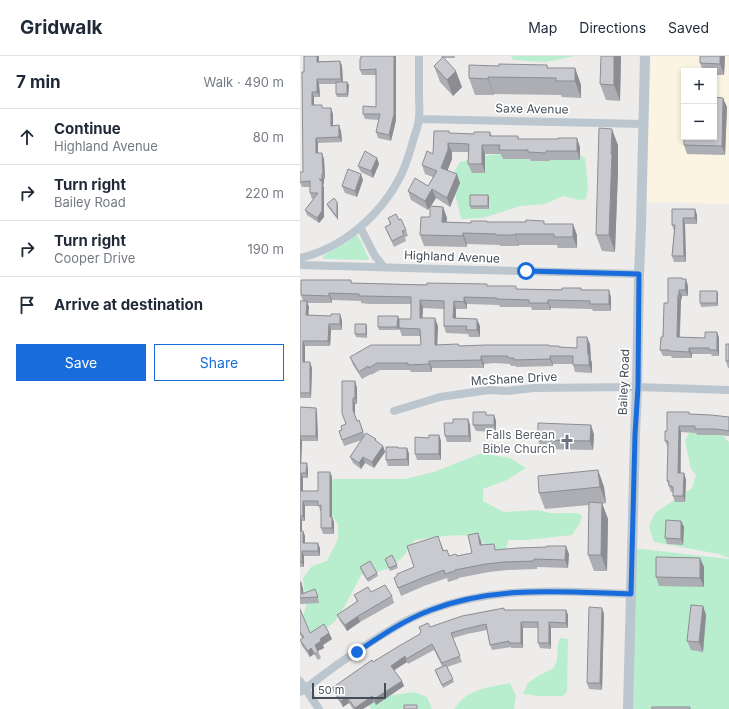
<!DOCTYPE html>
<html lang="en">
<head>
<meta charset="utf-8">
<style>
	body { margin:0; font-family:Inter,sans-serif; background:#f6f6f7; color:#1f2937 }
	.controls { position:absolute; right:12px; top:12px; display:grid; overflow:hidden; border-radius:0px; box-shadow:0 2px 6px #0003 }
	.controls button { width:36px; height:36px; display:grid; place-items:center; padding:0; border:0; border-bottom:1px solid #e0e1e3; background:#fff; color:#1f2937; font:20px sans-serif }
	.scale { position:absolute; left:12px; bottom:10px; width:74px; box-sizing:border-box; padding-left:4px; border:2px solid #444e58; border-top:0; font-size:11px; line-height:14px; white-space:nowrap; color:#444e58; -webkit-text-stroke:3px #fff; paint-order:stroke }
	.stop { position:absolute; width:12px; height:12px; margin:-9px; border:3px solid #186cdb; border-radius:50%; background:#fff }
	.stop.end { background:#186cdb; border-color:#fff; box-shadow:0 1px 4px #0008 }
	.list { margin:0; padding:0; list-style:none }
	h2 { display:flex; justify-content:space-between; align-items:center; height:52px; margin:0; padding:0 16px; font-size:17px }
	h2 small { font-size:13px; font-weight:400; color:#747a83 }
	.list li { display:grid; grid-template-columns:26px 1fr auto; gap:12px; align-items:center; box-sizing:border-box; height:56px; padding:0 16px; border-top:1px solid #e0e1e3 }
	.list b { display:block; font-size:15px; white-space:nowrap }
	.list p { margin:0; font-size:13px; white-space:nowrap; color:#747a83 }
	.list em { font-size:13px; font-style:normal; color:#747a83 }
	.actions { display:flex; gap:8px; padding:12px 16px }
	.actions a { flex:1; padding:9px 0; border:1px solid #186cdb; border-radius:0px; text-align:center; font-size:14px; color:#186cdb }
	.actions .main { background:#186cdb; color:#fff }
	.icon { flex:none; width:22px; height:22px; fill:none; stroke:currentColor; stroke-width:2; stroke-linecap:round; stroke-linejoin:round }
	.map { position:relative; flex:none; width:429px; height:653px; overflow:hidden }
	header { display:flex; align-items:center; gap:24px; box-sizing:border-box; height:56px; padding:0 20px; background:#fff; border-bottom:1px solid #e0e1e3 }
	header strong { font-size:19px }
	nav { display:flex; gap:22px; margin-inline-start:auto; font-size:14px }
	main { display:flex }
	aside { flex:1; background:#fff }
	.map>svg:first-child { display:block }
</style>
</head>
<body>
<header>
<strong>Gridwalk</strong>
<nav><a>Map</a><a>Directions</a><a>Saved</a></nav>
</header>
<main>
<aside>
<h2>7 min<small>Walk · 490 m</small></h2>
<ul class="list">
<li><svg class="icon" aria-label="ahead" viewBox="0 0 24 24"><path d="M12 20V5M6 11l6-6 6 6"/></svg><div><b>Continue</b><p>Highland Avenue</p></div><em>80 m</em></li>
<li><svg class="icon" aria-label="right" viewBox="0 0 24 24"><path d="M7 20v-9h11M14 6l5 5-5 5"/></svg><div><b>Turn right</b><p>Bailey Road</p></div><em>220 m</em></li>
<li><svg class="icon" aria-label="right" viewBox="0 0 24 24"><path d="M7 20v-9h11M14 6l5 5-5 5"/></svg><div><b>Turn right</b><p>Cooper Drive</p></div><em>190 m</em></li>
<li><svg class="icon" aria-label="arrive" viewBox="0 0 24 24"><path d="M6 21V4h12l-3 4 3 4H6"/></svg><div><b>Arrive at destination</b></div></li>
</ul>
<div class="actions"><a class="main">Save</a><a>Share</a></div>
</aside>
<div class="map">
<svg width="429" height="653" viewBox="0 0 429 653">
	<rect width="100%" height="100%" fill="#eeebeb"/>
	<path fill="#fbf4e2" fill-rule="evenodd" d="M351,0H429V148L346,146ZM384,15H414V81H384Z"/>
	<path fill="#b8eecd" d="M211,0H275L246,6L213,4Z
		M215,96H273L285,102L288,130L286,143L278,144L263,140L245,148L220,150L183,162L161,163L154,133V116L160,106L182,100Z
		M56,179C62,183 64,196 69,202L68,204L24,203H23V200L46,187Z
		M391,373L420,377L429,386V502L419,498L354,486L349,470L355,457L392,432L396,419L391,413L385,385Z
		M182,397L210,402L226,412L207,424L183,433V445L204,456L238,454L250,457H278L282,460L280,467L272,479L226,484H208L206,496L190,495C187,492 185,488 182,485C170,474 130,482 115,484L103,501L88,513L61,519L47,546L35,565L19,578L9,579L0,572L6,550L3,522L12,510L27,505L38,483V468L27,453L23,438L34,423H105L134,416Z
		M332,492L429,503V653H328Z
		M260,582L268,583L267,636L263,640H239L223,638L228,627L238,620L254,612L257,604L258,589Z
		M210,627L216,640L214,653H154C157,649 161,644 165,641C177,632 195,630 210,627Z
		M114,636L127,641L132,653H71L68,647L93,639Z"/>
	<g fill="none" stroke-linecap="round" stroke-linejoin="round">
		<path stroke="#bcc6ce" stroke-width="8" d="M119,63L343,68
			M60,171L75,200L84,211
			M0,202C44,192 83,157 102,117C107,106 110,96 113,85C115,77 119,69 119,61C120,54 119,47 119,40C119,27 119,13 119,0
			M0,209L142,213L339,218
			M94,355L140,341L189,334L207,335L234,332L337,331L429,334
			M0,625L19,653
			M0,636C12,628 23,619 34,611C55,596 78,581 100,568C173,528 251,535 331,538"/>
		<path stroke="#bcc6ce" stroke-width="10" d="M328,653L335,379L337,331L339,218L341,171L345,0"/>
	</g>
	<path fill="#acaeb3" d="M4,0H19V5H40L42,10L43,26L49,29L48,41H37L36,38V28H19L20,41H14V49L23,52L33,58V70L41,75L42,86L18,87V97L24,103L25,123H24V129H23L24,132V161L19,167L7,159L5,154L14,143H12L10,137V131H2L0,126L3,116Z
		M61,0H96V64L91,85L78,82L76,76L79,64L65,63L63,58L76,51V19H62L60,14Z
		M141,0H155V2H143L162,31L153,40L140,26L134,10L142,2Z
		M321,0L320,45L306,44L300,28Z
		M425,0L424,19H414V15H403L400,7Z
		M247,9L248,12H275L281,29V42L262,41L261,39L194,38V39H175L169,22L199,10Z
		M427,51L425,99L387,98L384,89Z
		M149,75V77L174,78L190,76L192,80H218L219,83L280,91V104H250V105H231L230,103H203L201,98H185V117H172L168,108L169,96H152V103L147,114L160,127L150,151L136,142L131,150L143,151L147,162L146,166L171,167L187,166L245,168L277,179V192H258L257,189H219V190H200V189L167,188V191L124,190L120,179L130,161V151L128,154L111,144L108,135L128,130L133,121L125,118L122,109L133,98Z
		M318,89V115L315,196L302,195L296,179Z
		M77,102L79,108L73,122L61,116L58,110Z
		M63,124L57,141L45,137L42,130Z
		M188,139L189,142V153H171L170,150Z
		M37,146L38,150V164L28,151L27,148Z
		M395,153L397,159V168H385L386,206H374L372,200L374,175L372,169Z
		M88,162L99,164L106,174L108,180L105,181L106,185L94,191L85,171L90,169Z
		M383,223L388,230V240H382L381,245L380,281L405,282L417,276L419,282V300H412L411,298H392V302H372L371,300H363L360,294L368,247Z
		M52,227L188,230L217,233L309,234L311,242V255H293L292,253L251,252V254H232L231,251H200L199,249L167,248V253H156V262L180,270V281H169L168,278L146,277L144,270V253L123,252L122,262L138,270L137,289L159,290H259V291L277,292L290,288L291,304L292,307V317L275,316L273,308H253V310L216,311V310H211L210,308L194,307L184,308V312H132V316H111L110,314H80L71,319V318L62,323L53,309L50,301L121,289L120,280H102L99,272L111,263V248H69L61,247V245L32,244V247H7L9,251L8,259L42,264V274H31L30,290H5V306L12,312L11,342H0V245H3L1,239Z
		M417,235L418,238V250L401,251L400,247Z
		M99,263V274H79L78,271Z
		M66,268L67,271V282L56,281L55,278Z
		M429,288V312H428L426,305Z
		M55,325L57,332V348H55V360L57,365L59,364L65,380L83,390L85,396L74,412L65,407L61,413L53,407L50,401L62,384L44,390L39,375L42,374L46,368Z
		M0,351L16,352L17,357L18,385H2L1,407L8,413V422H3V435H18L32,421V461L34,466V478H23L21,472V455H20L19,450H5V465H2V475H3L5,480V487L20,492V500H4V511H0Z
		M186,356V359H194L196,365V376L176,375L173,369Z
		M390,358L429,361V380L418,379H397L396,377L381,376V417H384L386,424L385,446H375L373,440V436H371L367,425L368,392L365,385Z
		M168,363L170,369L171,386H147L145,380L153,367Z
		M291,369L294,379L293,394L241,393L238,384Z
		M139,379L141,385V404H117L115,398L129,382Z
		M107,392L109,398V410H88L86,404Z
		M298,414L304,431L306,447L302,448L308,463L307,515H294L288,499L289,449L245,453L239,437Z
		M381,465L384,471L383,489L367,488L365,482Z
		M178,477L182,489L196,494L269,498L268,512L237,511V513L207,514L189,516L158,522V523L148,526L147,522L124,530L101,540L94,522L114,511L141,488L144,495L147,494L149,500H157L172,497Z
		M92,499L98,512L90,515L85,503Z
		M400,502L404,511V531L359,530L356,521Z
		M60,511L77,517L78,520L68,526L61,514Z
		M0,526H1L3,532V537L18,541L19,547L0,548Z
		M71,536L92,540L94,547L60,566L47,575L40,565L37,559L57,546L54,539Z
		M403,550L406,559L403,596L391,594L387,585Z
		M302,552L304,558L302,634L289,633L287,627Z
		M0,553L10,577H29L32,583L23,589L24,592L18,595L21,602L18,604L14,598L10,601L2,590L0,584L2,582L0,579Z
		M204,554H266L268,559V572H251V593L240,592L238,587V572H223V592H211V591L192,594L190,589L187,574L167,578L153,582L162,606L147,611L154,626L143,632L135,614L142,610L134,594L108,608L107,606L94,614L104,630L76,649L74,646L63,653H53L49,647L43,651L34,637L32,632L120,578L121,576L119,571H130Z"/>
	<path fill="#8c8d92" d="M17,0H19V11L17,6Z
		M94,0H96V64L91,85L89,79Z
		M314,0H321L320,45L314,29Z
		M420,0H425L424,19L420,8Z
		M40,5L42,10L43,28L41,23Z
		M275,12L281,29V42L275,25Z
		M156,15L162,31L153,40L147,24Z
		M188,21L194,38V39L188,23Z
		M17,23L19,28L20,41L17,36Z
		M47,26L49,29L48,41L47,38Z
		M12,36L14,41V54L12,49Z
		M423,42L427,51L425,99L422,90Z
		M31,52L33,58V75L31,70Z
		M39,69L41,75L42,86L39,81Z
		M312,73L318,89V115L315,196L309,179Z
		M16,82L18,87V103L16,97Z
		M277,82L280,91V104L277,95Z
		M148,87L152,96V103L145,121L141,112Z
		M182,89L185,98V117L182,108Z
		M22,97L24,103L25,123L23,118Z
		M77,102L79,108L73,122L71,115Z
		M22,118L24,123V129L22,124Z
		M61,118L63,124L57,141L55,135Z
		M157,118L160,127L150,151L147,142Z
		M22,126L24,132V161L19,167L17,162Z
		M132,133L136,142L128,154L125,145Z
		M188,139L189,142V153L188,150Z
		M37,146L38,150V164L37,161Z
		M143,151L147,162L146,177L142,166Z
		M395,153L397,159V168L395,162Z
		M383,162L385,168L386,206L384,200Z
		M273,168L277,179V192L273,181Z
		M163,177L167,188V191L163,180Z
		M215,178L219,189V190L215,179Z
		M386,223L388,230V240L385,234Z
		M309,234L311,242V255L309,248Z
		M379,234L382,240L381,245L379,239Z
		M417,235L418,238V250L417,247Z
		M29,237L32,244V247L29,240Z
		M378,239L381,245L379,287L377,281Z
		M164,241L167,248V253L164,246Z
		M120,244L123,252L122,270L120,262Z
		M248,244L251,252V254L248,247Z
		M7,245L9,251L8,265L6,259Z
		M154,245L156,253V270L153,262Z
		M40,258L42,264V274L40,268Z
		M98,260L99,263V274L97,271Z
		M135,262L138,270L137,296L135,289Z
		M177,263L180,270V281L177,274Z
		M29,268L31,274L30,290L28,285Z
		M66,268L67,271V282L66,278Z
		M417,276L419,282V300L417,294Z
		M287,281L290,288L291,304L292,307V317L289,309Z
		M3,285L5,290V312L3,306Z
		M389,292L392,298V302L389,296Z
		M181,300L184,308V312L181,304Z
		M250,300L253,308V310L250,303Z
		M129,305L132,312V316L129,308Z
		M10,306L12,312L11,342L10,337Z
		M55,325L57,332V348L55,342Z
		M53,342L55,348V360L53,354Z
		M16,352L17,357L18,385L16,380Z
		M194,359L196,365V376L194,369Z
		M168,363L170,369L171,386L169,380Z
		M291,369L294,379L293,394L290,385Z
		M379,370L381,376L380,424L378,417Z
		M139,379L141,385V404L139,398Z
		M0,381L2,385L1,413L0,409Z
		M83,390L85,396L74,412L72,406Z
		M107,392L109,398V410L107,403Z
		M63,401L65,407L61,413L59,407Z
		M7,407L8,413V422L6,417Z
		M298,414L304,431L306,447L300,431Z
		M30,416L32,421V466L30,461Z
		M1,417L3,422V440L1,435Z
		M384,417L386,424L385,446L383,440Z
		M3,445L5,450V465L3,460Z
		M302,447L308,463L307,515L301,499Z
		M0,460L2,465V480L0,475Z
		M32,461L34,466V478L32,472Z
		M381,465L384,471L383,489L381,483Z
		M3,475L5,480V492L3,487Z
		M178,477L181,485L183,498L180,489Z
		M18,487L20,492V500L18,495Z
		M266,490L269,498L268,512L265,504Z
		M2,495L4,500V511L2,506Z
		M400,502L404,511V531L400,522Z
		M1,526L3,532L4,543L2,538Z
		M403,550L406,559L403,596L399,586Z
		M302,552L304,558L302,634L300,627Z
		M266,554L268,559V572L266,567Z
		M58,560L60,566L47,575L45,569Z
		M221,566L223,572V592L221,587Z
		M249,566L251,572V593L249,587Z
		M29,577L32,583L23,589L24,592L18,595L15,589L20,583Z
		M11,592L14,598L10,601L8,595Z
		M105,600L107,606L93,615L91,610Z
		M102,625L104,630L76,649L74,643Z
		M72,640L74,646L63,653H55V652Z
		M47,641L49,647L43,651L41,645Z"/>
	<path fill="#c8cad0" stroke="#8c8d92" d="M4,0H17V6L40,5L41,23H17V36H12V49H22V52H31V70L39,69V81L16,82V97H22L23,118H22V124L19,123L22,126V155L17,162L5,154L18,137H10V125L0,126V116H3L2,16H4Z
		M61,0H94V58L89,79L76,76L80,58H63V50L76,51V13L60,14V3H61Z
		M301,0H314V29L300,28Z
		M400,0H420V8L400,7Z
		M143,1L156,15L147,24L134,10Z
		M199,8L247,9V12H275V25H256V22L188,21V23L169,22V9L199,10Z
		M36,26H47V38H36Z
		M414,41L423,42L422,90L384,89V81H414Z
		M299,72L312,73L311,98H312L309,179H296Z
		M134,75H149V77L174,78V76H190V80H218V83H258V82H277V95H246V97L228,96V94H199L200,89H182V108H168L169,88L148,87V94L141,112L157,118L147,142L132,133L125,145L108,135L115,122L128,130L137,115L122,109L127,95L133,98Z
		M65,95L77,102L71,115L58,110Z
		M48,113L61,118L55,135L42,130Z
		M170,139H188V150H170Z
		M34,142L37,146V161L27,148Z
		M130,150L143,151L142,166L171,167V165H187V166H226V164L244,165V168H273V181H254V178H215V179H196V178L163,177V180L120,179L121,161H130Z
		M372,153H395V162H383L384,200H372L375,169H372Z
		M96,158L99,164L101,163L106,174L102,175L104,179L92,185L85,171L91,168L88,162Z
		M368,222H382V223H386L385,234H379V239H378L377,281L405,282V276H417V294H409V292H389V296L369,295V294H360L361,281H363L364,247H368Z
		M1,224H51V227L127,229V227L187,228V230H216V233L262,234V232H281V234H309V248H290V245L248,244V247H229V244L197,243V242L164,241V246L154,245L153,262L177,263V274H166L167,270H144V245L120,244V262H135V289L158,288L159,290L186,289H249V290H259V291L277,292V281H287L288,299H289V309H273V300H250V303L214,304V302H208V300H181V304L129,305V308L108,309V307H77L69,312L68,310L59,316L50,301L71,289H121L120,273L99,272V263H111V241L66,240H59V238L29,237V240L1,239Z
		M400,235H417V247H400Z
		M0,245H7L6,259L31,260V258H40V268H29L28,285H3V306H10V337H0Z
		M78,260H98L97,271H78Z
		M55,268H66V278H55Z
		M426,288H429V305H426Z
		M42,325H55V342H53V354L57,365L59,364L63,376L42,384L39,375L42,374L41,370L46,368L42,357Z
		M0,351L16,352V380H0Z
		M173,356H186V359H194V369H173Z
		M367,356H389V358L411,359L429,361V375L416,373H395V370H379L378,417H384L383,440H373V431H371L372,430H369V425H367L368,385H365V375H367Z
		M153,363H168L169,380H145L144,367H153Z
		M238,367L291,369L290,385L238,384Z
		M66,377L76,383L75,384L83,390L72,406L63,401L59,407L50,401Z
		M129,379H139V398H115V381L129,382Z
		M86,391H98V392H107V403L86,404Z
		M0,407H7L6,417H1V435H18V416H30V461H32V472H21V449L18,450V445H3V460H0Z
		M298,414L300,431L239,437L238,420Z
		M289,446L302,447L301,499H288Z
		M366,464L381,465V483L365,482Z
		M0,475H3V487H18V495H2V506H0Z
		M178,477L180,489L194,488L195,494L218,492L247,491V490H266L265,504L234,503V505L204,506L186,508L155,514V515L145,518L144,514L122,522L98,532L94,522L97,520V518L114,511L107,490L138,480L143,495L147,494L149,500L156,498L157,500L172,497L168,479Z
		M92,499L97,509L89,512L85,503Z
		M356,501L400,502V522L356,521Z
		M70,505L77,517L67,523L60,511Z
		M0,526H1L2,538L15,533L18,541L0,542Z
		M85,529L92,540L58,560L45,569L37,559L58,545L54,539L68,531L71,536Z
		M391,549L403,550L399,586L387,585Z
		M289,551L302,552L300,627H287Z
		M204,552V554H266V567L249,566V587H238V566H221V587H209V585L190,589L186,568L165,573L151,577L160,600L142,607L132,588L106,603L105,600L91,610L102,625L74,643L72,640L55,652L47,641L41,645L32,632L72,604L73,606L99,590L120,578V577L121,576L119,571L128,567L130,571L162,560Z
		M0,553L10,577L24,568L29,577L20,583L21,585L15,589L18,596L15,598L11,592L8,595L0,584L4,581L0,576Z
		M146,609L153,623L142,629L135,614Z
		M104,649H117V653H104Z
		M352,651H390V653H352Z"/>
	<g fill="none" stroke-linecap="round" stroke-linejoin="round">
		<path stroke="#186cdb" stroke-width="5" d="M57,596C81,580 104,564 131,554C195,529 264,536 331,538L335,379L338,331L339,218L226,215"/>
	</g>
	<defs>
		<symbol id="church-bare" viewBox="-9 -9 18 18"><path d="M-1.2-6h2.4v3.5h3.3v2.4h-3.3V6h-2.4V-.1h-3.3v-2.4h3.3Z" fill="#6b7280" stroke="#fff" stroke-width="2.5" paint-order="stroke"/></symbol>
	</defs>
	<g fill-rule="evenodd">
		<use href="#church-bare" x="256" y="375" width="22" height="22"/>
	</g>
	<g text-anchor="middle" stroke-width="3.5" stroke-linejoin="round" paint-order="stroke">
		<g font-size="12" fill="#444e58" stroke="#fff">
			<text transform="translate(232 53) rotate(1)" y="4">Saxe Avenue</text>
			<text transform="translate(152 201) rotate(2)" y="4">Highland Avenue</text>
			<text transform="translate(214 323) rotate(-3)" y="4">McShane Drive</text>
			<text transform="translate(324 326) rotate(-88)" y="4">Bailey Road</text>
		</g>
		<g font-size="12" fill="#5b616d" stroke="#fff" text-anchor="end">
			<text x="255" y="383">Falls Berean<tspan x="255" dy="14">Bible Church</tspan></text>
		</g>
	</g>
</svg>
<div class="controls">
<button>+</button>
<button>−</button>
</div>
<div class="scale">50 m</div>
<div class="stop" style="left:226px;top:215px"></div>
<div class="stop end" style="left:57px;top:596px"></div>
</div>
</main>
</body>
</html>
